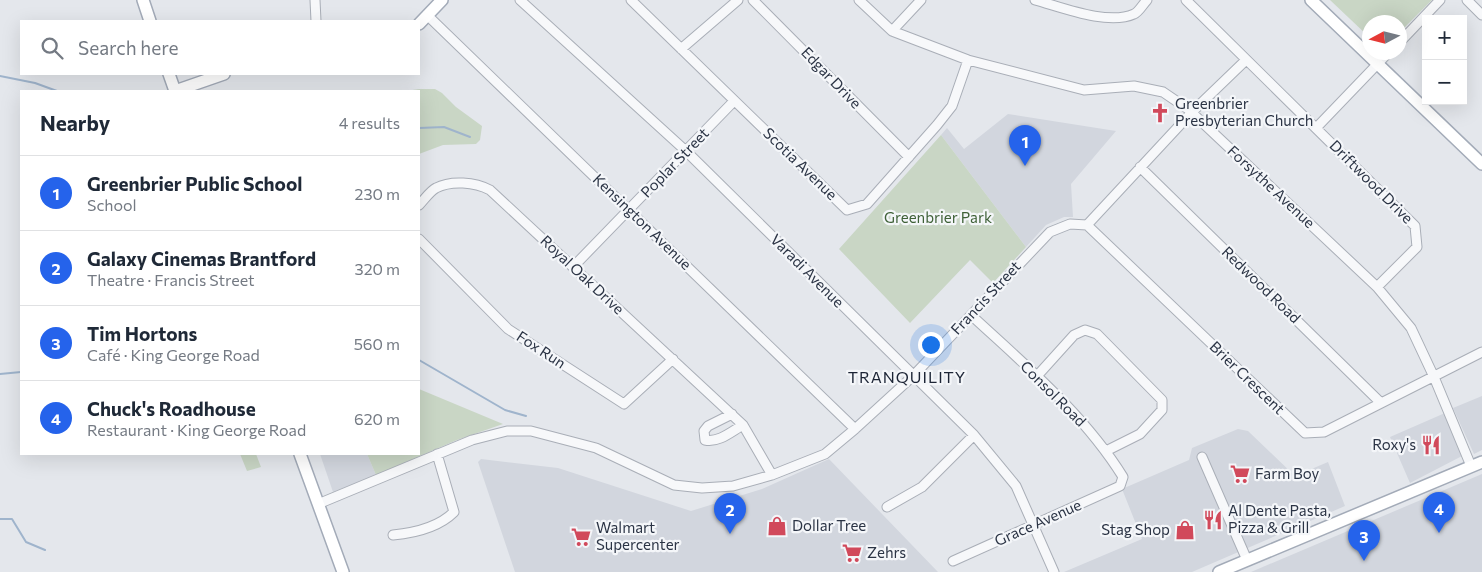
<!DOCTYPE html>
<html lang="en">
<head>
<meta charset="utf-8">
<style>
	body { margin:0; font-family:Commissioner,sans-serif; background:#f2f2f3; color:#1f2937 }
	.controls { position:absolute; right:15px; top:15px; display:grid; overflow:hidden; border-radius:0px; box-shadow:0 5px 20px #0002 }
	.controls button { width:45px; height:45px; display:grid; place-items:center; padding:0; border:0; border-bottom:1px solid #e0e1e3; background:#fff; color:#1f2937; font:25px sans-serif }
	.compass { position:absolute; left:1362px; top:15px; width:45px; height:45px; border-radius:50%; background:#fff; box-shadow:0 5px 20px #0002; rotate:263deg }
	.you { position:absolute; left:930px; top:344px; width:18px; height:18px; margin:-12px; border:4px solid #fff; border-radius:50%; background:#1a73e8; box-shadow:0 0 0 8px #1a73e833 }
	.badge { display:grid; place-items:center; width:32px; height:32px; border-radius:50%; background:#2563eb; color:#fff; font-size:16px; font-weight:700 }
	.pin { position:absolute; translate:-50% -41px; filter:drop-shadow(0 1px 2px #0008) }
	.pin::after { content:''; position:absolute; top:26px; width:18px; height:15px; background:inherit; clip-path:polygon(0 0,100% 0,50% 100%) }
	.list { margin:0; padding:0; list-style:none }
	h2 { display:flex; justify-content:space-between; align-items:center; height:65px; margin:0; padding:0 20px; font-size:21px }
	h2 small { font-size:16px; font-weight:400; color:#747a83 }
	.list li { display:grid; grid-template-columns:32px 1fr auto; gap:15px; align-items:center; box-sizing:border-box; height:75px; padding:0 20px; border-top:1px solid #e0e1e3 }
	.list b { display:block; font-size:19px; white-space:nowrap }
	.list p { margin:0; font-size:16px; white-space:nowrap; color:#747a83 }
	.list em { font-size:16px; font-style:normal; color:#747a83 }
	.icon { flex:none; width:28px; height:28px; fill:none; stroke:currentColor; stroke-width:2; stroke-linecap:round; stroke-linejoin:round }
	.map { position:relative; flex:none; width:1482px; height:572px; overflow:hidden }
	.search { position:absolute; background:#fff; box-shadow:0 5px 20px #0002; left:20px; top:20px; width:400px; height:55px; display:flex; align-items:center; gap:12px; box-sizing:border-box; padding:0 18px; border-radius:0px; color:#747a83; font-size:19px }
	.panel { position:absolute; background:#fff; box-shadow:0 5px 20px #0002; left:20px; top:90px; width:400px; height:365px; border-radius:0px }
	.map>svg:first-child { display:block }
</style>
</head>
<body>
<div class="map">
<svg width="1482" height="572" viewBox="0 0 1482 572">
	<rect width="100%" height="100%" fill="#e4e7ec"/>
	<path fill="#d2d6de" d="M1008,114L1116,131L1071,184L1073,217H1064L1046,225L1026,247L941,135L947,128L964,149Z
		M1482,396V450L1474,454L1453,408Z
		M1445,413L1462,456L1410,483L1390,437Z
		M1238,429L1248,431L1295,476L1328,462L1345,506L1192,572H1064L1142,539L1122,489L1189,460L1192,448Z
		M320,454H367L376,475L333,492Z
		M481,459L558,468L691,511L762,489L829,459L938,572H515L478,462Z
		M1482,474V572H1251L1442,491Z"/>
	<path fill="#c9d6c5" d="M1330,0H1432L1400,32V22H1370L1369,37Z
		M419,89H435L442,93L456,107L482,126L480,140L476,144L443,145L419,154V91H406Z
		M941,135L1026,247L993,283L970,260L910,323L839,249Z
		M419,389L503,424L457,440L376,475L367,454H419Z
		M240,454H256L261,467L247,471Z"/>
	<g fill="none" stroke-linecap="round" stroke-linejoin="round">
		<path stroke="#9fb4cc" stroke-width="2" d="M0,76L35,83L57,91
			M419,128L444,127L470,137
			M419,360L505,410L526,416
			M0,374L21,372
			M0,519H12L26,542L45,550"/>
		<defs>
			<path id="minor" d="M315,0L316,21
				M520,0L687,152L974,435L1016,486L1054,572
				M631,0L847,210L867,204L937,125L952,106L968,60
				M753,0L909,157
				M859,0L892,31L968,60L1084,90L1134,86L1163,92L1188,109L1377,287L1411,328L1434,377L1471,466
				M1035,0C1061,7 1108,26 1134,14C1139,12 1143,4 1147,0
				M1186,0L1415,226L1417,247L1377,287
				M1467,0L1482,15
				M427,15L855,429
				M892,31L921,0
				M1400,42L1440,0
				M681,49L738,0
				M1317,127L1389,52
				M1140,167L1381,403
				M419,205C424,200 430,191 436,188C451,180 475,182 490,190L743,425L772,475
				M1087,225L1305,433L1324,432L1482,352
				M1087,225L1192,112L1246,60
				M419,239L508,329L624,404L673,359
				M573,267L734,101
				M1037,376L1074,335L1085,330L1097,334L1162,400V410L1140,434L1106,451
				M732,414L708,426L704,431L705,440C719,443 732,431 743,425
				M1202,457L1247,560
				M318,504L472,440L507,431H531L596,448L674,485L702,488L733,486L772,475L825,454L855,429L913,376L1050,232L1070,224L1087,225
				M887,507L922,487L974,435
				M393,535C414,533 439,527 454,512L437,454
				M953,561L1120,486L1123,477C1084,414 1025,365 971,315"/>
			<path id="major" d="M143,0L150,21
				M1311,0L1482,164
				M419,24L442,0
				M169,74L175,91L224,74
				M300,454L343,572
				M1219,572L1482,462"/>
		</defs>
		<use href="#minor" stroke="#a9aeb7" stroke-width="11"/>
		<use href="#major" stroke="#a3abb8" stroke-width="14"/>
		<use href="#minor" stroke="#f7f8fa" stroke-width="9"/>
		<use href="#major" stroke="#fff" stroke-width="11"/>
	</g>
	<defs>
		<symbol id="church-bare" viewBox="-9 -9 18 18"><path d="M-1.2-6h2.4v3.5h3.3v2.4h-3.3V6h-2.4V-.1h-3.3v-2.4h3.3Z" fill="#d1495b" stroke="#f4f6f9" stroke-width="2.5" paint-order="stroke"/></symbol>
		<symbol id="restaurant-bare" viewBox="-9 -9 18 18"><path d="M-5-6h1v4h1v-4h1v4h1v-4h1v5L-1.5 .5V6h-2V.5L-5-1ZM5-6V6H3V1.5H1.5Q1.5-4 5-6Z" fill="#d1495b" stroke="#f4f6f9" stroke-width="2.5" paint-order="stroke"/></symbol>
		<symbol id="supermarket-bare" viewBox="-9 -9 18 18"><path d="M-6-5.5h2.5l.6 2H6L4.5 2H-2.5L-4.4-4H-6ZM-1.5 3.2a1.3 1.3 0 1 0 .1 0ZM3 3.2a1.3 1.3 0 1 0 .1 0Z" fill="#d1495b" stroke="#f4f6f9" stroke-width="2.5" paint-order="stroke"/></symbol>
		<symbol id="shop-bare" viewBox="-9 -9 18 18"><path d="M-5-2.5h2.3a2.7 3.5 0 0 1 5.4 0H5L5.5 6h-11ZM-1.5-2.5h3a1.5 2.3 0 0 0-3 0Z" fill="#d1495b" stroke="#f4f6f9" stroke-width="2.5" paint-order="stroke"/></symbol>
	</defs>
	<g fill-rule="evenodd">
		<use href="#church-bare" x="1146" y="99" width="28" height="28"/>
		<use href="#restaurant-bare" x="1417" y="431" width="28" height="28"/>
		<use href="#supermarket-bare" x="1226" y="460" width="28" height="28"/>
		<use href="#restaurant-bare" x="1199" y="506" width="28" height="28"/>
		<use href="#shop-bare" x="763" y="512" width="28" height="28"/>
		<use href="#shop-bare" x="1171" y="516" width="28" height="28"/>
		<use href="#supermarket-bare" x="567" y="523" width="28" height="28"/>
		<use href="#supermarket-bare" x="838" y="539" width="28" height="28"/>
	</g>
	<g text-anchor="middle" stroke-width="4.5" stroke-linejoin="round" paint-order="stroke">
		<g font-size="15" fill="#2b3445" stroke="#f4f6f9">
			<text transform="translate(831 78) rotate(46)" y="5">Edgar Drive</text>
			<text transform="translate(675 163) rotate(-46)" y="5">Poplar Street</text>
			<text transform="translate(800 164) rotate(44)" y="5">Scotia Avenue</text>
			<text transform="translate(1371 182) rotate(45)" y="5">Driftwood Drive</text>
			<text transform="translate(1271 187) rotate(43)" y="5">Forsythe Avenue</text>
			<text transform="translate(642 222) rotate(44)" y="5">Kensington Avenue</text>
			<text transform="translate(807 271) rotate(45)" y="5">Varadi Avenue</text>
			<text transform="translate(582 275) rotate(43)" y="5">Royal Oak Drive</text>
			<text transform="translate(1261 285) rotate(44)" y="5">Redwood Road</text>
			<text transform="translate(986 298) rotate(-47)" y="5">Francis Street</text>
			<text transform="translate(541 350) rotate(33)" y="5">Fox Run</text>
			<text transform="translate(1247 378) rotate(44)" y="5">Brier Crescent</text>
			<text transform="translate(1053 394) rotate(45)" y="5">Consol Road</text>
			<text transform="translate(1038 523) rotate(-24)" y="5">Grace Avenue</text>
		</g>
		<g font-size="15" fill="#2b3445" stroke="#f4f6f9" text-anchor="start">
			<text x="1175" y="109">Greenbrier<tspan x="1175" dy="17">Presbyterian Church</tspan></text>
			<text x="1416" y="450" text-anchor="end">Roxy's</text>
			<text x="1255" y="479">Farm Boy</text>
			<text x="1228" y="516">Al Dente Pasta,<tspan x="1228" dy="17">Pizza &amp; Grill</tspan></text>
			<text x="792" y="531">Dollar Tree</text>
			<text x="596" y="533">Walmart<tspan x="596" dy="17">Supercenter</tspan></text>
			<text x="1170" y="535" text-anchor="end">Stag Shop</text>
			<text x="867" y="558">Zehrs</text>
		</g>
		<g font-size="15" fill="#3f6138" stroke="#f4f6f9">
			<text x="938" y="223">Greenbrier Park</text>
		</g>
		<g font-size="16" letter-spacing="1" fill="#1d2536" stroke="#f4f6f9">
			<text x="907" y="383">TRANQUILITY</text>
		</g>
	</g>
</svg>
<div class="controls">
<button>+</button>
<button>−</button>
</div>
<svg class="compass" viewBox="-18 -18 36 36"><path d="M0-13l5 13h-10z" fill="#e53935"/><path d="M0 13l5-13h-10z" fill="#747a83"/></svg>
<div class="you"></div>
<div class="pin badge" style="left:1025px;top:166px">1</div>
<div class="pin badge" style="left:730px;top:534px">2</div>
<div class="pin badge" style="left:1364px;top:561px">3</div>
<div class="pin badge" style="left:1439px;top:533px">4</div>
<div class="search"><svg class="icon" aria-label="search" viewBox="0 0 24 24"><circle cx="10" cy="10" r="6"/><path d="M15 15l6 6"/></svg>Search here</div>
<section class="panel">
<h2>Nearby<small>4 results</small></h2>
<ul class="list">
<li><span class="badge">1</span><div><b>Greenbrier Public School</b><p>School</p></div><em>230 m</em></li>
<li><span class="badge">2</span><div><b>Galaxy Cinemas Brantford</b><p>Theatre · Francis Street</p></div><em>320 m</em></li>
<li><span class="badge">3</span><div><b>Tim Hortons</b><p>Café · King George Road</p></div><em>560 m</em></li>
<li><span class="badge">4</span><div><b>Chuck's Roadhouse</b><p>Restaurant · King George Road</p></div><em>620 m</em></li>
</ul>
</section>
</div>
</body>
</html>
